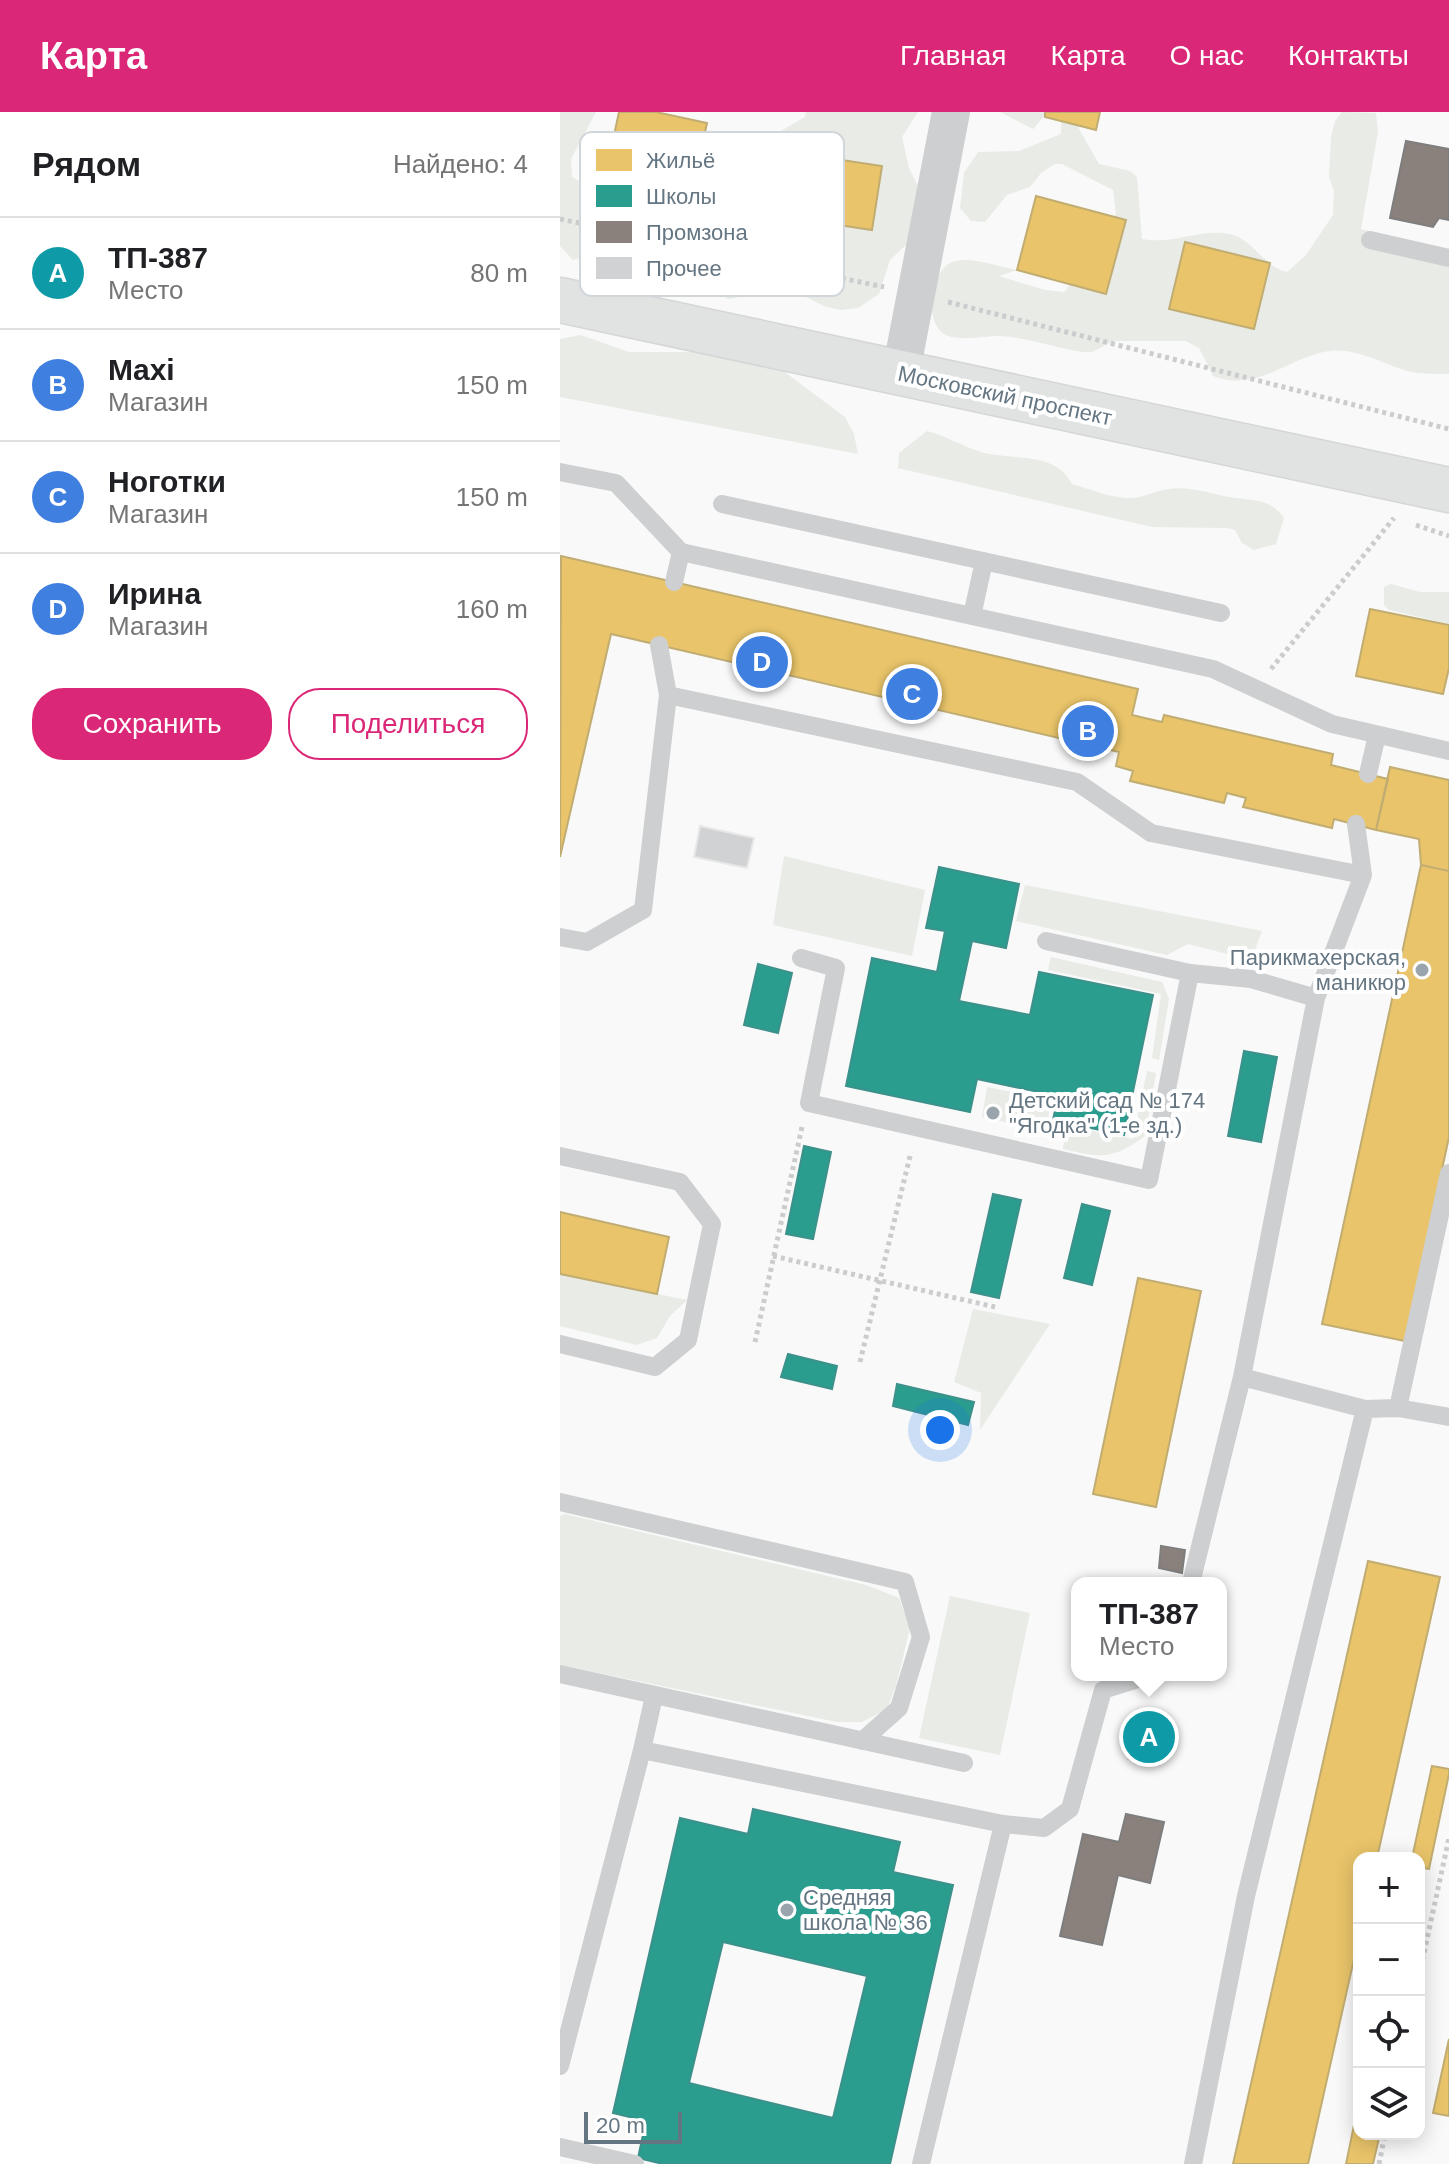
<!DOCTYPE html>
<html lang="ru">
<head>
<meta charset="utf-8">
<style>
	body { margin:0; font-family:Arial,sans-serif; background:#f2f2f2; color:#202124 }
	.controls { position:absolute; right:24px; bottom:24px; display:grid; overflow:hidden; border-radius:16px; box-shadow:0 4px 20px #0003 }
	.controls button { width:72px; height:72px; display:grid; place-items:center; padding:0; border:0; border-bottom:2px solid #e0e0e0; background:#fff; color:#202124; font:40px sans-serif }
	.scale { position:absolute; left:24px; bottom:20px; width:98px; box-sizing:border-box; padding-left:8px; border:4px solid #657683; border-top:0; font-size:22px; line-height:28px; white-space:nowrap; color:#657683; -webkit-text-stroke:6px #fff; paint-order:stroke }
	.you { position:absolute; left:380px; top:1318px; width:28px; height:28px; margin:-20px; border:6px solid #fff; border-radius:50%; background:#1a73e8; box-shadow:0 0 0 12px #1a73e833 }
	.badge { display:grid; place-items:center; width:52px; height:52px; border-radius:50%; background:#db2777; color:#fff; font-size:26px; font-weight:700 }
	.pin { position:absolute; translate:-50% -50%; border:4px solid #fff; box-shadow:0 2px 8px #0006 }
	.popup { position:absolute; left:511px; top:1465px; width:156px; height:104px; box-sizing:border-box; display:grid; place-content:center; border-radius:16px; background:#fff; filter:drop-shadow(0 2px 6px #0005); font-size:26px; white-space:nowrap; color:#757577 }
	.popup b { font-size:30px; color:#202124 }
	.popup::after { content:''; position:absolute; left:50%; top:100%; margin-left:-16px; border:16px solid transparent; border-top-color:#fff }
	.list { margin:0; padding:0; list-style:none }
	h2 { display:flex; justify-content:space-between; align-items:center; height:104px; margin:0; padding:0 32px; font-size:34px }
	h2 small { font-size:26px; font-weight:400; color:#757577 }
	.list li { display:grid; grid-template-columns:52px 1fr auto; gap:24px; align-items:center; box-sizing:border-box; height:112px; padding:0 32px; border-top:2px solid #e0e0e0 }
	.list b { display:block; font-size:30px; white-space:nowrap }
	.list p { margin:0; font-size:26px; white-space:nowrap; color:#757577 }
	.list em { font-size:26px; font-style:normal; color:#757577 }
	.actions { display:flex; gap:16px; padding:24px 32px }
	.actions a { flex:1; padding:18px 0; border:2px solid #db2777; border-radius:32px; text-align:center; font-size:28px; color:#db2777 }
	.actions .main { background:#db2777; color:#fff }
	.icon { flex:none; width:44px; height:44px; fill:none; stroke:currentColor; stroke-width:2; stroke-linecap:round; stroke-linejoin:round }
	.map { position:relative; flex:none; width:889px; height:2052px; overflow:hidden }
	header { display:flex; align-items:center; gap:48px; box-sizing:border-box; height:112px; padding:0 40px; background:#db2777; color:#fff }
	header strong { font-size:38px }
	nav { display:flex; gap:44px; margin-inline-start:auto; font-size:28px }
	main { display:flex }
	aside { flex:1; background:#fff }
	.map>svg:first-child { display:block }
</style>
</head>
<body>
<header>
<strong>Карта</strong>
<nav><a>Главная</a><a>Карта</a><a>О нас</a><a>Контакты</a></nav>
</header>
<main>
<aside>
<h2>Рядом<small>Найдено: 4</small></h2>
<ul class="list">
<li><span class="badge" style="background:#0f9aa8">A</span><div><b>ТП-387</b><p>Место</p></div><em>80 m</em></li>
<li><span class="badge" style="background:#3f7fe0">B</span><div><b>Maxi</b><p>Магазин</p></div><em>150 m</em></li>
<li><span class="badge" style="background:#3f7fe0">C</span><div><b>Ноготки</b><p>Магазин</p></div><em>150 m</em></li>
<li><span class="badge" style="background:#3f7fe0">D</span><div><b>Ирина</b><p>Магазин</p></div><em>160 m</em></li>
</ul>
<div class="actions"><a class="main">Сохранить</a><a>Поделиться</a></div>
</aside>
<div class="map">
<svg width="889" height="2052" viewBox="0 0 889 2052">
	<rect width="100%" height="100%" fill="#f9f9f9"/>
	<path fill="#e8ebe6" d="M0,0H36L11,47L12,65L48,86L88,92L125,90L144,64L245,5L246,0H358L342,25L349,56L359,76L349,130L330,148L319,182L298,196L281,198L266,195L218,171L195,169L176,186L168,187L142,173L109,137L102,135L53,136L13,148L0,134Z
		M440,0H488L473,17Z
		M502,0H519V17L539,52L570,59L577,65L582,127C613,133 640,116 670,122C694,128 705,156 727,160L746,143L773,103L774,79L769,65L771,25L775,9L782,0L816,1L818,20L801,117L889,139V262C879,262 868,262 858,261C829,257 801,235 769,239C729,245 697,281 653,264L639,236L626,229H554L532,240H523C495,236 467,225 439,224C423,224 398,230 384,222C363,209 370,154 396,149C414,145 438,155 457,158L439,164L485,178L505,180L556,102L553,78L502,52H495L481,61L470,75L447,83L425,110L411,109L400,96L404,61L418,40L459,39L501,22Z
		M21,223L69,240H140L222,258L285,305L294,322L298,342L0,285V227Z
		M367,319C386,324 402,334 421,340C451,349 495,338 512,372C530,377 548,385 566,386C583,387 593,379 608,377C631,374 647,381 669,385C690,389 710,385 724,406L716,432L694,438L682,431L675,418L668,416L592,415L338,356L339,341Z
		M831,472L860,480H889V512L829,498L824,493V475Z
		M224,744L365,778L352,844L213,813Z
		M465,773L702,819L691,848L628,832L607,843L456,809Z
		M491,845L602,870L609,887L599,948L592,946L601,882L488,858Z
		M587,959L596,961L585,1024C552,1048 541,1046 503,1037L507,1014L573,1027Z
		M427,975L491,988L486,1019L422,1005Z
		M0,1162L127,1188L110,1204L97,1226L77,1233L0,1214Z
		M413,1197L490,1212L420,1318L421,1281L394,1270Z
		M5,1402L306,1473L339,1486L350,1516L336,1574L327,1597L302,1610H277L0,1553V1404Z
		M390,1484L470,1501L440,1643L359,1626Z"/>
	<path fill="#e9c46a" stroke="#c1ad72" stroke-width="2" d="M59,0H96L147,11L131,84L45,65Z
		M485,0H540L536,18L485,5Z
		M242,42L322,54L312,118L232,106Z
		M476,84L566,108L546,182L457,158Z
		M625,130L710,151L694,217L609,197Z
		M1,444L578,577L572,603L602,610L604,603L773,642L771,653L828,667L816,718L774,707L772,716L683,695L686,686L667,681L664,691L570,669L573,659L556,654L559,640L51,522L0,745Z
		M810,497L889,513V556L883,582L796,564Z
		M830,655L889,668V759L861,753L859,727L816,718Z
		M861,753L889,759V1025L845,1229L762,1212Z
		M0,1100L109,1125L97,1182L0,1162Z
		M578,1166L641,1179L596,1395L533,1382Z
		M808,1449L880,1465L817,1746H799V1825L748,2052H673Z
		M872,1654L889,1657V1662L869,1757L859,1755V1746H852Z
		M889,1927V2004L873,2001Z
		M795,2008L799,2009V2022H820L813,2052H786Z"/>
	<path fill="#2a9d8f" stroke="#3c918b" stroke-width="2" fill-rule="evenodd" d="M379,755L459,772L446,836L412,829L399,889L470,903L479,860L593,883L564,1023L493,1008L498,984L417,967L410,1000L286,974L312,846L377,860L385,819L366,816Z
		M198,852L232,861L218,921L184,913Z
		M684,939L717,945L701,1030L668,1024Z
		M244,1034L271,1040L253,1127L226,1122Z
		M433,1082L461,1088L439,1186L411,1180Z
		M522,1092L550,1099L532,1173L504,1166Z
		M228,1242L277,1254L272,1277L221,1265Z
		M337,1272L414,1290L408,1313L333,1294Z
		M193,1697L340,1730L333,1760L393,1773L330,2052H103L78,2046L86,2009L53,2001L120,1706L188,1722ZM163,1830L307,1864L273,2006L129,1971Z"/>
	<path fill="#8a817c" stroke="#7f7e7e" stroke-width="2" d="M846,29L889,37V108L879,106L873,115L830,106Z
		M601,1434L625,1438L622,1461L599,1456Z
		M566,1702L604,1710L590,1771L558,1763L542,1833L500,1824L523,1722L559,1730Z"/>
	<path fill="#d0d2d3" stroke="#e8e8e8" stroke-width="2" d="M140,714L194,726L187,756L134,745Z
		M578,1597L610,1604L600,1653L568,1647Z"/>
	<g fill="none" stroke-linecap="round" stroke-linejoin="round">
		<defs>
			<path id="secondary" d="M0,188L889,378"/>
		</defs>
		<use href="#secondary" stroke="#d5d6d7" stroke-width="47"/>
		<path stroke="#cbcccd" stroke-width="5" stroke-dasharray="4 4" stroke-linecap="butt" d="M0,107L324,175
			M388,190L889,317
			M856,413L889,424
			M711,557L834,406
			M213,1144L435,1195
			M195,1230L242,1015
			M300,1250L351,1040
			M859,1864L889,1726
			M819,2052L825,2022"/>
		<path stroke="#cecfd0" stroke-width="18" d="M810,128L889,146
			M0,360L56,371L121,440L653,557L772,612L889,639
			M162,392L661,501
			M114,470L121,440
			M412,504L424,449
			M108,583L517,670L591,721L803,763
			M808,662L817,623
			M0,825L27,830L83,798L108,583L99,533
			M486,829L630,861
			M241,846L276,856L249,991L589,1068L630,861L691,867L756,886
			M0,1044L120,1070L152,1112L128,1228L95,1255L0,1232
			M682,1265L805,1297L838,1296L889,1305
			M838,1296L889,1061
			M0,1390L345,1470L361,1525L339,1596L302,1629
			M631,1471L682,1265L756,886L803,763L796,712
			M0,1562L404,1651
			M82,1638L94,1584
			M0,1954L82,1638L443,1712L484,1716L510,1697L543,1578L591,1563
			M0,2035L75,2052
			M361,2052L443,1712
			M633,2052L686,1784L805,1297"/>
		<path stroke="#cecfd0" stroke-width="38" d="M341,260L391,0"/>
		<use href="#secondary" stroke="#e1e2e2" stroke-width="44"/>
	</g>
	<g fill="#99a4ac" stroke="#fff" stroke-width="3">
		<circle cx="862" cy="858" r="8"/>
		<circle cx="433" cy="1001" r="8"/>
		<circle cx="227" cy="1798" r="8"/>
	</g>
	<g text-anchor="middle" stroke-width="8" stroke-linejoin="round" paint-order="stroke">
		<g font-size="22" fill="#657683" stroke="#fff">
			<text transform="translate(445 283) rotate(12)" y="8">Московский проспект</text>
		</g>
		<g font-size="22" fill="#657683" stroke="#fff" text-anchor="start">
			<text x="846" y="853" text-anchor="end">Парикмахерская,<tspan x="846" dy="25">маникюр</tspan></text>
			<text x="449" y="996">Детский сад № 174<tspan x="449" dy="25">"Ягодка" (1-е зд.)</tspan></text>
			<text x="243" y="1793">Средняя<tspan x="243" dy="25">школа № 36</tspan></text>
		</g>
	</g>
	<rect x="20" y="20" width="264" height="164" rx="12" fill="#fff" stroke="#d1d6da" stroke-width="2"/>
	<rect x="36" y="37" width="36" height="22" fill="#e9c46a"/>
	<rect x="36" y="73" width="36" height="22" fill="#2a9d8f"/>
	<rect x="36" y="109" width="36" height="22" fill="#8a817c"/>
	<rect x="36" y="145" width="36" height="22" fill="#d0d2d3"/>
	<g font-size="22" fill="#657683">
		<text x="86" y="56">Жильё</text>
		<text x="86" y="92">Школы</text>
		<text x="86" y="128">Промзона</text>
		<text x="86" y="164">Прочее</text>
	</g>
</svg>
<div class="controls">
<button>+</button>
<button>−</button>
<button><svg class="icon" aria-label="locate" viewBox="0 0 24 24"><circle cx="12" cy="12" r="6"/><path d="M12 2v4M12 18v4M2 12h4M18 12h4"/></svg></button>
<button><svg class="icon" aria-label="layers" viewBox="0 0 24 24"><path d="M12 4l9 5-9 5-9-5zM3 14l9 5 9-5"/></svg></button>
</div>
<div class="scale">20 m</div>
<div class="you"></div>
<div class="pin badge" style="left:589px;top:1625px;background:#0f9aa8">A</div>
<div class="popup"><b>ТП-387</b>Место</div>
<div class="pin badge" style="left:528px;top:619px;background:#3f7fe0">B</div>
<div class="pin badge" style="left:352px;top:582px;background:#3f7fe0">C</div>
<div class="pin badge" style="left:202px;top:550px;background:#3f7fe0">D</div>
</div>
</main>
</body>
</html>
